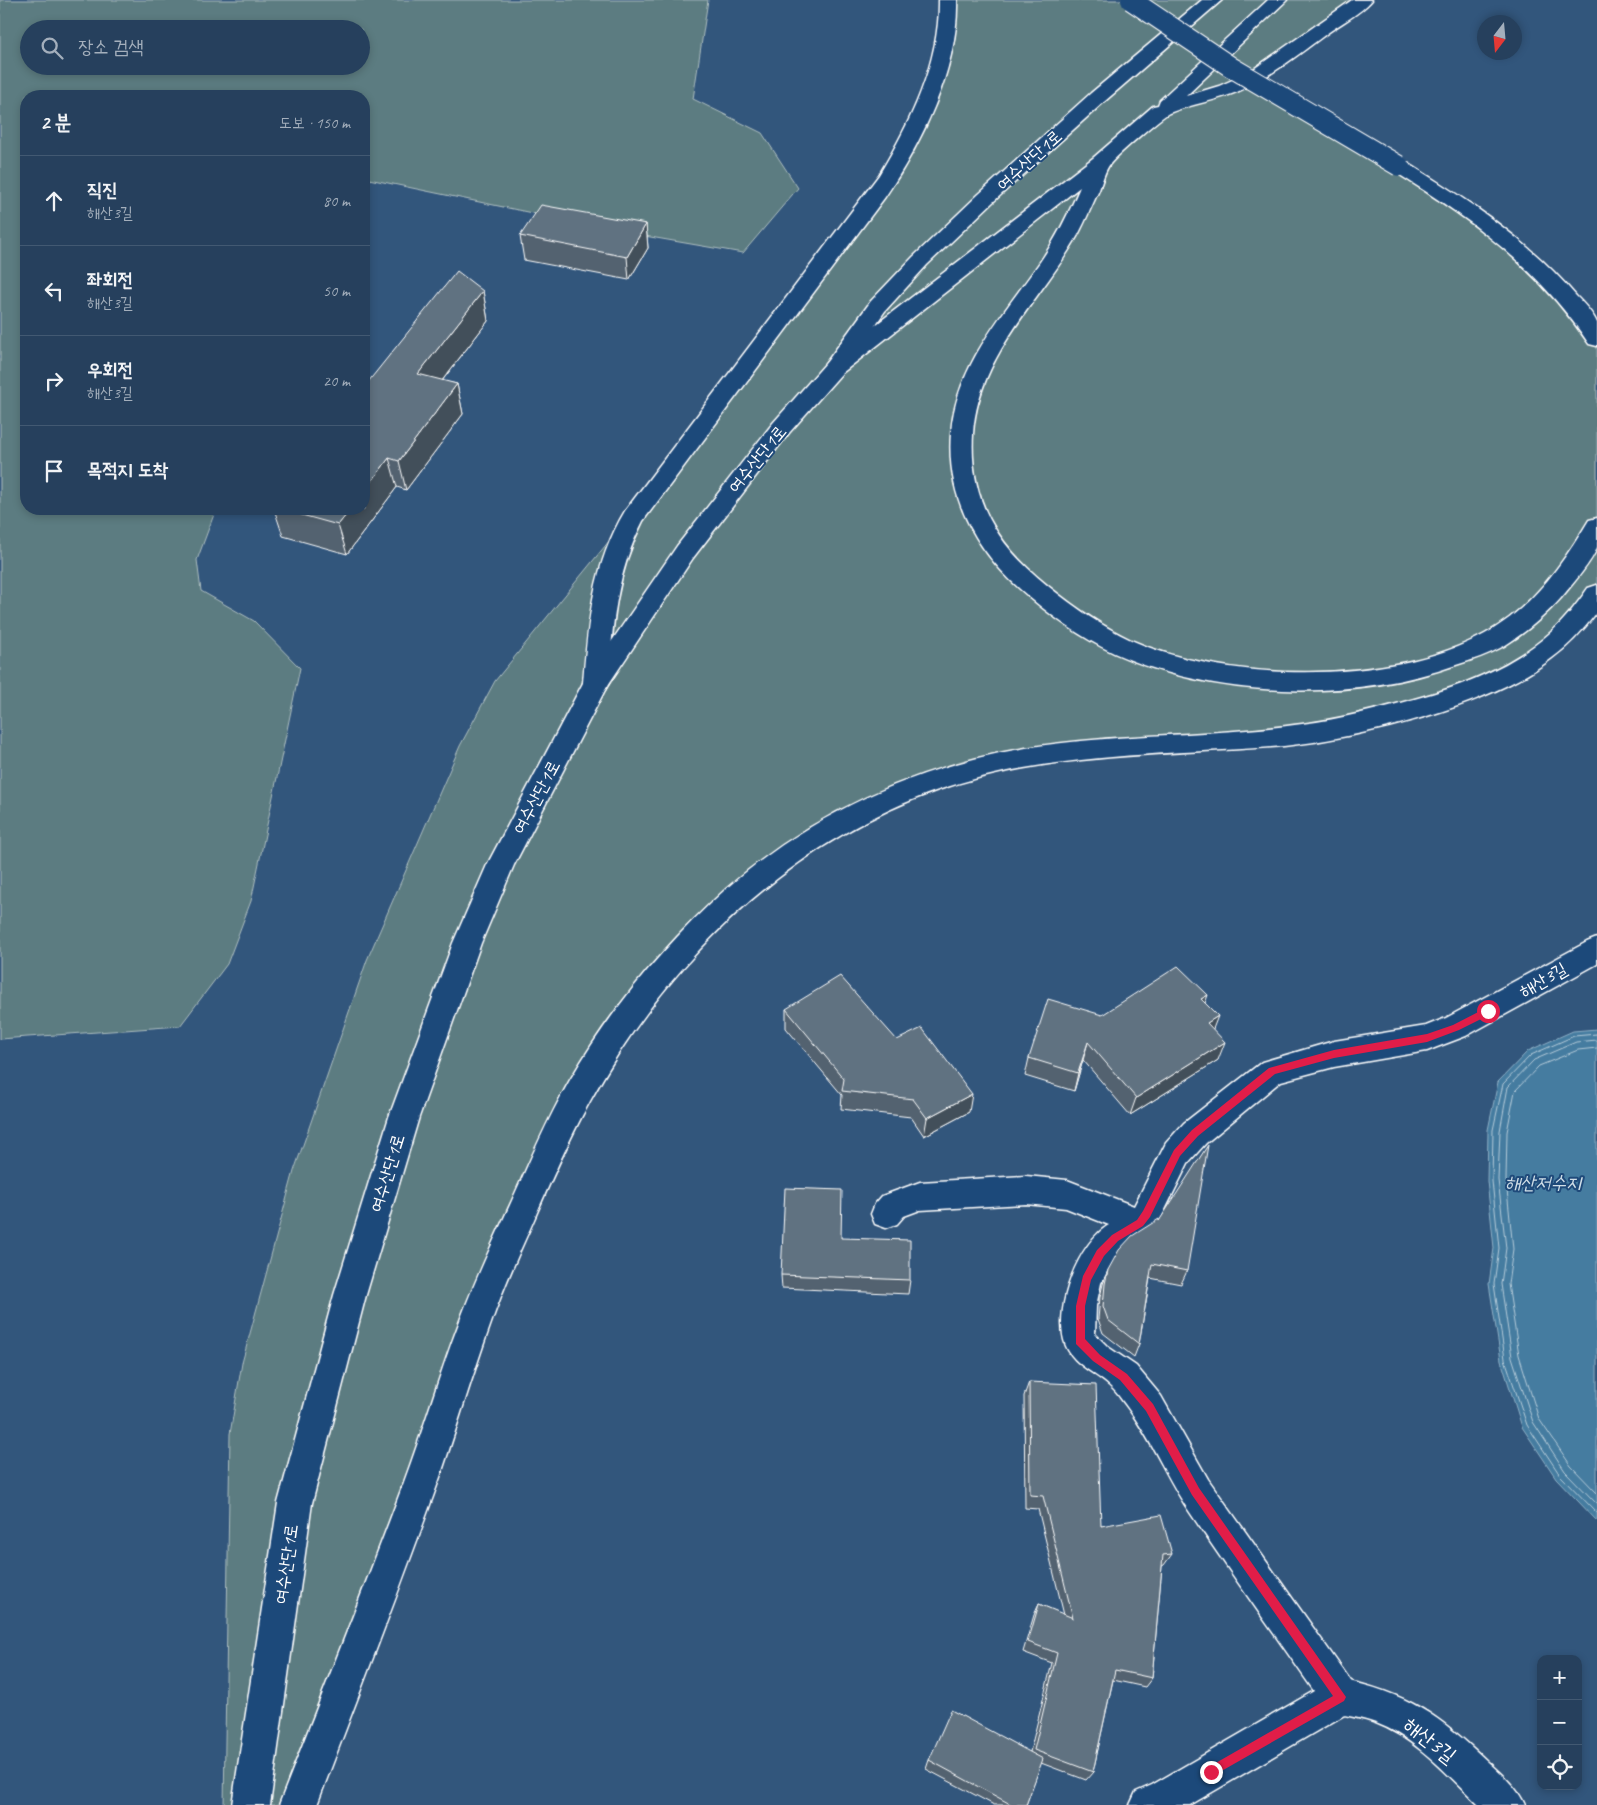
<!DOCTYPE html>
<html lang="ko">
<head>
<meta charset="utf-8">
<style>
	body { margin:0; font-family:Caveat,"Poor Story",sans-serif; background:#324b66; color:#f1f3f6 }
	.controls { position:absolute; right:15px; bottom:15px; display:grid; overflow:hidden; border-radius:10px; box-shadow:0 2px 8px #0003 }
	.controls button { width:45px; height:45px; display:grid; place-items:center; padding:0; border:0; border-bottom:1px solid #425972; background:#26405d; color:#f1f3f6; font:25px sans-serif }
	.compass { position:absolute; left:1477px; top:15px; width:45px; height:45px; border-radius:50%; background:#26405d; box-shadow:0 2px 8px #0003; rotate:196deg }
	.stop { position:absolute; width:15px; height:15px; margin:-11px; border:4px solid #e11d48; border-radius:50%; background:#fff }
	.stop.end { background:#e11d48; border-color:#fff; box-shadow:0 1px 5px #0008 }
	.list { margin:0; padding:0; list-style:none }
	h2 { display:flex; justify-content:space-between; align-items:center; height:65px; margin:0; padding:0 20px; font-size:21px }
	h2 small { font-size:16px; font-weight:400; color:#a4afbc }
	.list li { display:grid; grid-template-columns:32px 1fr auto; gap:15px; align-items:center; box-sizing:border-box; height:90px; padding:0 20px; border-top:1px solid #425972 }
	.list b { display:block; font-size:19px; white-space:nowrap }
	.list p { margin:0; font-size:16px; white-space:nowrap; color:#a4afbc }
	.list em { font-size:16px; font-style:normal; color:#a4afbc }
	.icon { flex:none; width:28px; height:28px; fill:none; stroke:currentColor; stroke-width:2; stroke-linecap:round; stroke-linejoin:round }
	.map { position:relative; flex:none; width:1597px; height:1805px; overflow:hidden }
	.search { position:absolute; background:#26405d; box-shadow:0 2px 8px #0003; left:20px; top:20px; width:350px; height:55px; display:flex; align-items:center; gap:12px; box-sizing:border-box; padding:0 18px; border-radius:28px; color:#a4afbc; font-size:19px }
	.panel { position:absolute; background:#26405d; box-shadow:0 2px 8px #0003; left:20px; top:90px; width:350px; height:425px; border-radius:20px }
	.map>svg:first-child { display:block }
</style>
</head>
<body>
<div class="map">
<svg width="1597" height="1805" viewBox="0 0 1597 1805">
	<rect width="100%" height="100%" fill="#32567c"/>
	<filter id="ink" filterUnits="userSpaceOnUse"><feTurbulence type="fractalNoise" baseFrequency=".02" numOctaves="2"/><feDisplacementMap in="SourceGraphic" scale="10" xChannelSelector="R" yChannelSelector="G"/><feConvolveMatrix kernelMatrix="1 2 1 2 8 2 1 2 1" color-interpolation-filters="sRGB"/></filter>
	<g filter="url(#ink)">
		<path fill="#5c7c81" stroke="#aebec0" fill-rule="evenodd" d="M0,0H708L693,99L762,133L798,188L743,253L633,234L364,178V96H26V509H216L197,560L201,591L254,621L300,668L251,901L227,964L180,1026L0,1039ZM29,29H361V66H29Z
			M948,0H1363L1254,76L1489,226L1597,339V594L1535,657L1362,722L1109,749L948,777L764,873L587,1078L298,1805H224L230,1434L242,1363L294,1171L367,960L460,746L495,681L676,459L787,315L924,111Z"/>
		<path fill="#457ca0" stroke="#8fb0c6" d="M1597,1029V1521L1556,1478L1522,1427L1501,1360L1489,1284L1494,1248L1487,1181L1488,1130L1498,1082L1528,1051L1573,1031Z"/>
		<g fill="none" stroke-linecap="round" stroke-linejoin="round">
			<path stroke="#b5cbd9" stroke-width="1" d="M1597,1034L1574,1036L1531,1055L1503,1084L1493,1130L1492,1181L1499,1248L1494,1284L1505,1359L1527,1425L1560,1475L1597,1513
				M1597,1040L1576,1042L1534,1060L1508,1087L1500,1131L1498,1180L1506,1248L1501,1284L1512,1357L1533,1422L1565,1471L1597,1504
				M1597,1048L1578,1050L1539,1066L1515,1091L1507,1132L1506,1180L1513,1249L1508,1284L1519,1355L1539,1419L1571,1466L1597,1493"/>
			<defs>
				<path id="service" d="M1597,938V964L1466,1036L1437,1047L1427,1051L1334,1067L1281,1081L1206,1143L1188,1163L1158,1224L1151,1233L1126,1248L1112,1263L1101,1283L1096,1306L1095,1334L1108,1347L1136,1366L1161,1396L1208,1479L1353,1684L1358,1697L1353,1710L1190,1805H1130L1136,1792L1152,1785L1314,1691C1271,1629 1227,1568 1185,1505C1164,1472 1149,1435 1125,1404C1121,1399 1118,1394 1113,1389C1097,1372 1070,1365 1064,1340C1055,1306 1078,1243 1109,1225L1066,1208L1026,1204L920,1210L904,1216L897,1224L886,1228L875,1224L871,1214L875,1204L882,1196L920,1182L1026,1176L1067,1180L1134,1206L1166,1143L1184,1123L1262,1062L1334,1041L1426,1026L1446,1018L1587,942Z"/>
				<path id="minor" d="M1340,1679C1407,1693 1439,1715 1488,1762C1502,1775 1517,1787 1525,1805H1479C1449,1776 1416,1738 1376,1723C1360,1717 1343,1716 1327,1710L1322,1697L1327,1684Z"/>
				<path id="tertiary" d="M1202,0H1222L1105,101L993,202L927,265L885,311L842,373L789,433L693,558L606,688L514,865L481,943L419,1117L366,1295L312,1503L270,1805H232L278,1503L334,1295L389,1117L453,943L487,865L583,683L677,546L773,423L826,363L871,301L913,257L979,194L1091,93Z"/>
				<path id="trunk" d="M939,0H957C959,67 922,143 885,197L643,521C616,573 612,625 609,683L605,690L596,692L587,690L583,683C588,623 593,564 625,511L879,175C910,124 940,62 939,0Z
					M1268,0H1287L1186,96L1219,86L1248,73L1352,0H1372C1360,14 1341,23 1326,34C1298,55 1270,77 1237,92C1216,101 1191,104 1169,113C1161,117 1116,156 1110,164C1105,170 1102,182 1099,190C1092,205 1086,220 1078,235C1041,300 978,355 973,434C969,501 997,545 1048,586C1074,607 1101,626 1131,640C1226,683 1392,685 1485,634C1532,608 1562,565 1589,520L1597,518C1597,527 1597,538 1597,547C1594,560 1570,587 1561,598C1545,616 1525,633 1504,646C1489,654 1473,660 1456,665C1352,702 1216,699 1114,653C1080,637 1048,614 1020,589C974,548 946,495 951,433C956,366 1003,315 1040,262C1056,239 1069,213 1080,187L842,373L834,375L826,373L823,368L826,363L1093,158L1153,106L1158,105L1160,100Z
					M1399,160L1406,162C1467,200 1529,240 1576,296C1583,303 1593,313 1597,323C1597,329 1597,339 1597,346L1589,344C1537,266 1471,219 1392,170L1389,166L1392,162Z
					M1597,585V612C1584,629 1570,645 1552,658C1489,707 1363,737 1284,746C1169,755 1048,752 938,790C787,843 666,963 590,1101C568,1141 550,1182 532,1224C517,1257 502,1291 490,1326C472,1376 457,1427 440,1477C401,1587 358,1696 317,1805H279C321,1697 364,1590 404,1482C424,1429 439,1375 459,1323C474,1283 492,1244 510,1205C529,1163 547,1120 570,1080C611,1010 665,944 726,889C811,814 915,767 1026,748C1118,733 1211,737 1302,724C1341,719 1380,709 1418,698C1465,685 1513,666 1550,633C1565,620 1577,604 1588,588Z"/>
			</defs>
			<use href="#service" stroke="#fff" stroke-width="3"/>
			<use href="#minor" stroke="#fff" stroke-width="3"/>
			<use href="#tertiary" stroke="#fff" stroke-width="3"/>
			<use href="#trunk" stroke="#fff" stroke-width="3"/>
			<use href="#service" fill="#1f4a7a" fill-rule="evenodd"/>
			<use href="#minor" fill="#1f4a7a" fill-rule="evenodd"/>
			<use href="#tertiary" fill="#1f4a7a" fill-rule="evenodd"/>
			<use href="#trunk" fill="#1f4a7a" fill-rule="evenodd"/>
			<defs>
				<path id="trunk-bridge" d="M1131,0L1231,67L1399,166"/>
			</defs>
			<use href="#trunk-bridge" stroke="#fff" stroke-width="22" stroke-linecap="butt"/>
			<use href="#trunk-bridge" stroke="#1f4a7a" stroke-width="20"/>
		</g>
		<path fill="#53626f" stroke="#fff" d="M646,224L648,248L629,280L524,260L520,236Z
			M483,291L488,321L442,381L457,384L463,414L406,490L397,487L347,554L283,536L274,509H364V387Z
			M1205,1003L1212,1029L1218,1060L1130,1115L1083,1060L1074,1091L1025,1076L1029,1058L1102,1015Z
			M786,1009L897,1040L969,1112L924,1136L911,1117L841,1109L842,1095L786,1028Z
			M1159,1221L1187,1271L1181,1284L1150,1278L1139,1344L1134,1357L1103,1333L1098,1319L1100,1297L1103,1284L1108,1270Z
			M841,1238L910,1280L908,1294L782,1288L781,1275Z
			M1029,1382L1101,1526L1172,1554L1164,1565L1162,1566L1152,1678L1145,1687L1113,1680L1093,1772L1086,1780L1041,1763L1026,1805H994L926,1769L929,1760L1030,1752L1052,1663L1023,1652L1034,1615L1039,1604L1064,1615L1038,1509L1025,1508L1024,1396Z"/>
		<path fill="#43505a" stroke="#fff" d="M646,224L648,248L629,280L627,257Z
			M483,291L488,321L424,404L418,374Z
			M457,384L463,414L406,490L399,461Z
			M389,458L397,487L347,554L338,525L351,509H364V492Z
			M1208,995L1201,1014V999Z
			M1218,1016L1211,1034L1207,1023Z
			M1088,1042L1083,1060L1074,1091L1078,1073Z
			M1225,1042L1218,1060L1130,1115L1136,1098Z
			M972,1094L969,1112L924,1136L927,1118Z"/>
		<path fill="#607281" stroke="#fff" d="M541,205L646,224L627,257L520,236Z
			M457,271L483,291L418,374L457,384L399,461L389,458L364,492V387Z
			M280,509H351L338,525Z
			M1178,966L1208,995L1201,999L1218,1016L1207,1023L1225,1042L1136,1098L1088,1042L1078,1073L1029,1058L1048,999L1102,1015Z
			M840,976L897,1040L922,1028L972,1094L927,1118L913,1099L842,1091L844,1079L786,1009Z
			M1208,1145L1187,1271L1152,1264L1139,1344L1108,1320L1103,1306L1105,1284L1108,1270L1119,1250L1132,1236L1159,1219V1221Z
			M785,1188L842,1190L841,1238L910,1240V1280L781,1275Z
			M1029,1382L1096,1385L1101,1526L1161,1515L1172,1554L1163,1555L1152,1678L1115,1670L1093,1772L1034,1750L1057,1653L1028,1642L1039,1604L1073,1618L1043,1496L1030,1495Z
			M951,1710L1043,1759L1026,1805H1012L929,1760Z"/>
	</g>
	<path fill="#e11d48" d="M1488,1007L1492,1011L1491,1014L1459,1030L1427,1042L1334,1058L1275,1074L1198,1136L1180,1156L1150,1217L1143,1226L1118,1241L1104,1256L1091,1280L1085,1306V1339L1100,1355L1127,1374L1153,1404L1199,1488L1346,1697L1344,1701L1211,1777L1207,1776L1205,1772L1207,1768L1333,1696L1192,1495L1146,1411L1120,1380L1093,1361L1076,1344V1306L1083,1276L1097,1250L1112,1235L1137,1220L1143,1211L1174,1150L1192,1130L1269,1068L1334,1050L1427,1034L1453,1025Z"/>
	<g text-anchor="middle" stroke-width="4" stroke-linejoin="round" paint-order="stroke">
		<g font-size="18" fill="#fff" stroke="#1f4a7a">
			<text transform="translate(1029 160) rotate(-42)" y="6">여수산단1로</text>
			<text transform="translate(757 459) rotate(-51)" y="6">여수산단1로</text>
			<text transform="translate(536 797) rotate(-62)" y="6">여수산단1로</text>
			<text transform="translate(1543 980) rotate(-30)" y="6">해산3길</text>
			<text transform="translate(387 1173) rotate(-73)" y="6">여수산단1로</text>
			<text transform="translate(286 1564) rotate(-82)" y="6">여수산단1로</text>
		</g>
		<g font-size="19" font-style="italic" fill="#d0dee7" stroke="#1f4a7a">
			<text x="1543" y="1189">해산저수지</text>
		</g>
		<g font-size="21" fill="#fff" stroke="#1f4a7a">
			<text transform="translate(1430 1740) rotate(38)" y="7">해산3길</text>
		</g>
	</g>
</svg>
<div class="controls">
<button>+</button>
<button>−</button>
<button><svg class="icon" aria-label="locate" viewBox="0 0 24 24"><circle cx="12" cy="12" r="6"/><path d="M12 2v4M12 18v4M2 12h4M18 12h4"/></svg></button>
</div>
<svg class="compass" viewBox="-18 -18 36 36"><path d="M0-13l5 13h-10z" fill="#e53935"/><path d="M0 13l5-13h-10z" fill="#a4afbc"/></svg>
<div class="stop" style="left:1488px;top:1011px"></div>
<div class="stop end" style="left:1211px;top:1772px"></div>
<div class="search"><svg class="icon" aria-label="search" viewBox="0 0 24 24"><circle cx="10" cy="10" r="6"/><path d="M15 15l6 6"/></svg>장소 검색</div>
<section class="panel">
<h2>2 분<small>도보 · 150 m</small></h2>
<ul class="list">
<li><svg class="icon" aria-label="ahead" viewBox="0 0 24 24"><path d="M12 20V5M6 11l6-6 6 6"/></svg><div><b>직진</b><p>해산3길</p></div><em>80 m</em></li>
<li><svg class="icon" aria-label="left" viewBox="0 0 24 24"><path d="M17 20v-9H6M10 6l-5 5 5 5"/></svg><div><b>좌회전</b><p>해산3길</p></div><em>50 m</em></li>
<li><svg class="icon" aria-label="right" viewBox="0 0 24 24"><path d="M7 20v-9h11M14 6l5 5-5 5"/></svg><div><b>우회전</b><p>해산3길</p></div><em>20 m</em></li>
<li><svg class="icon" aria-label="arrive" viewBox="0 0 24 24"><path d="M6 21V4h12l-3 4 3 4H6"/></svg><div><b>목적지 도착</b></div></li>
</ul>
</section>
</div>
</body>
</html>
